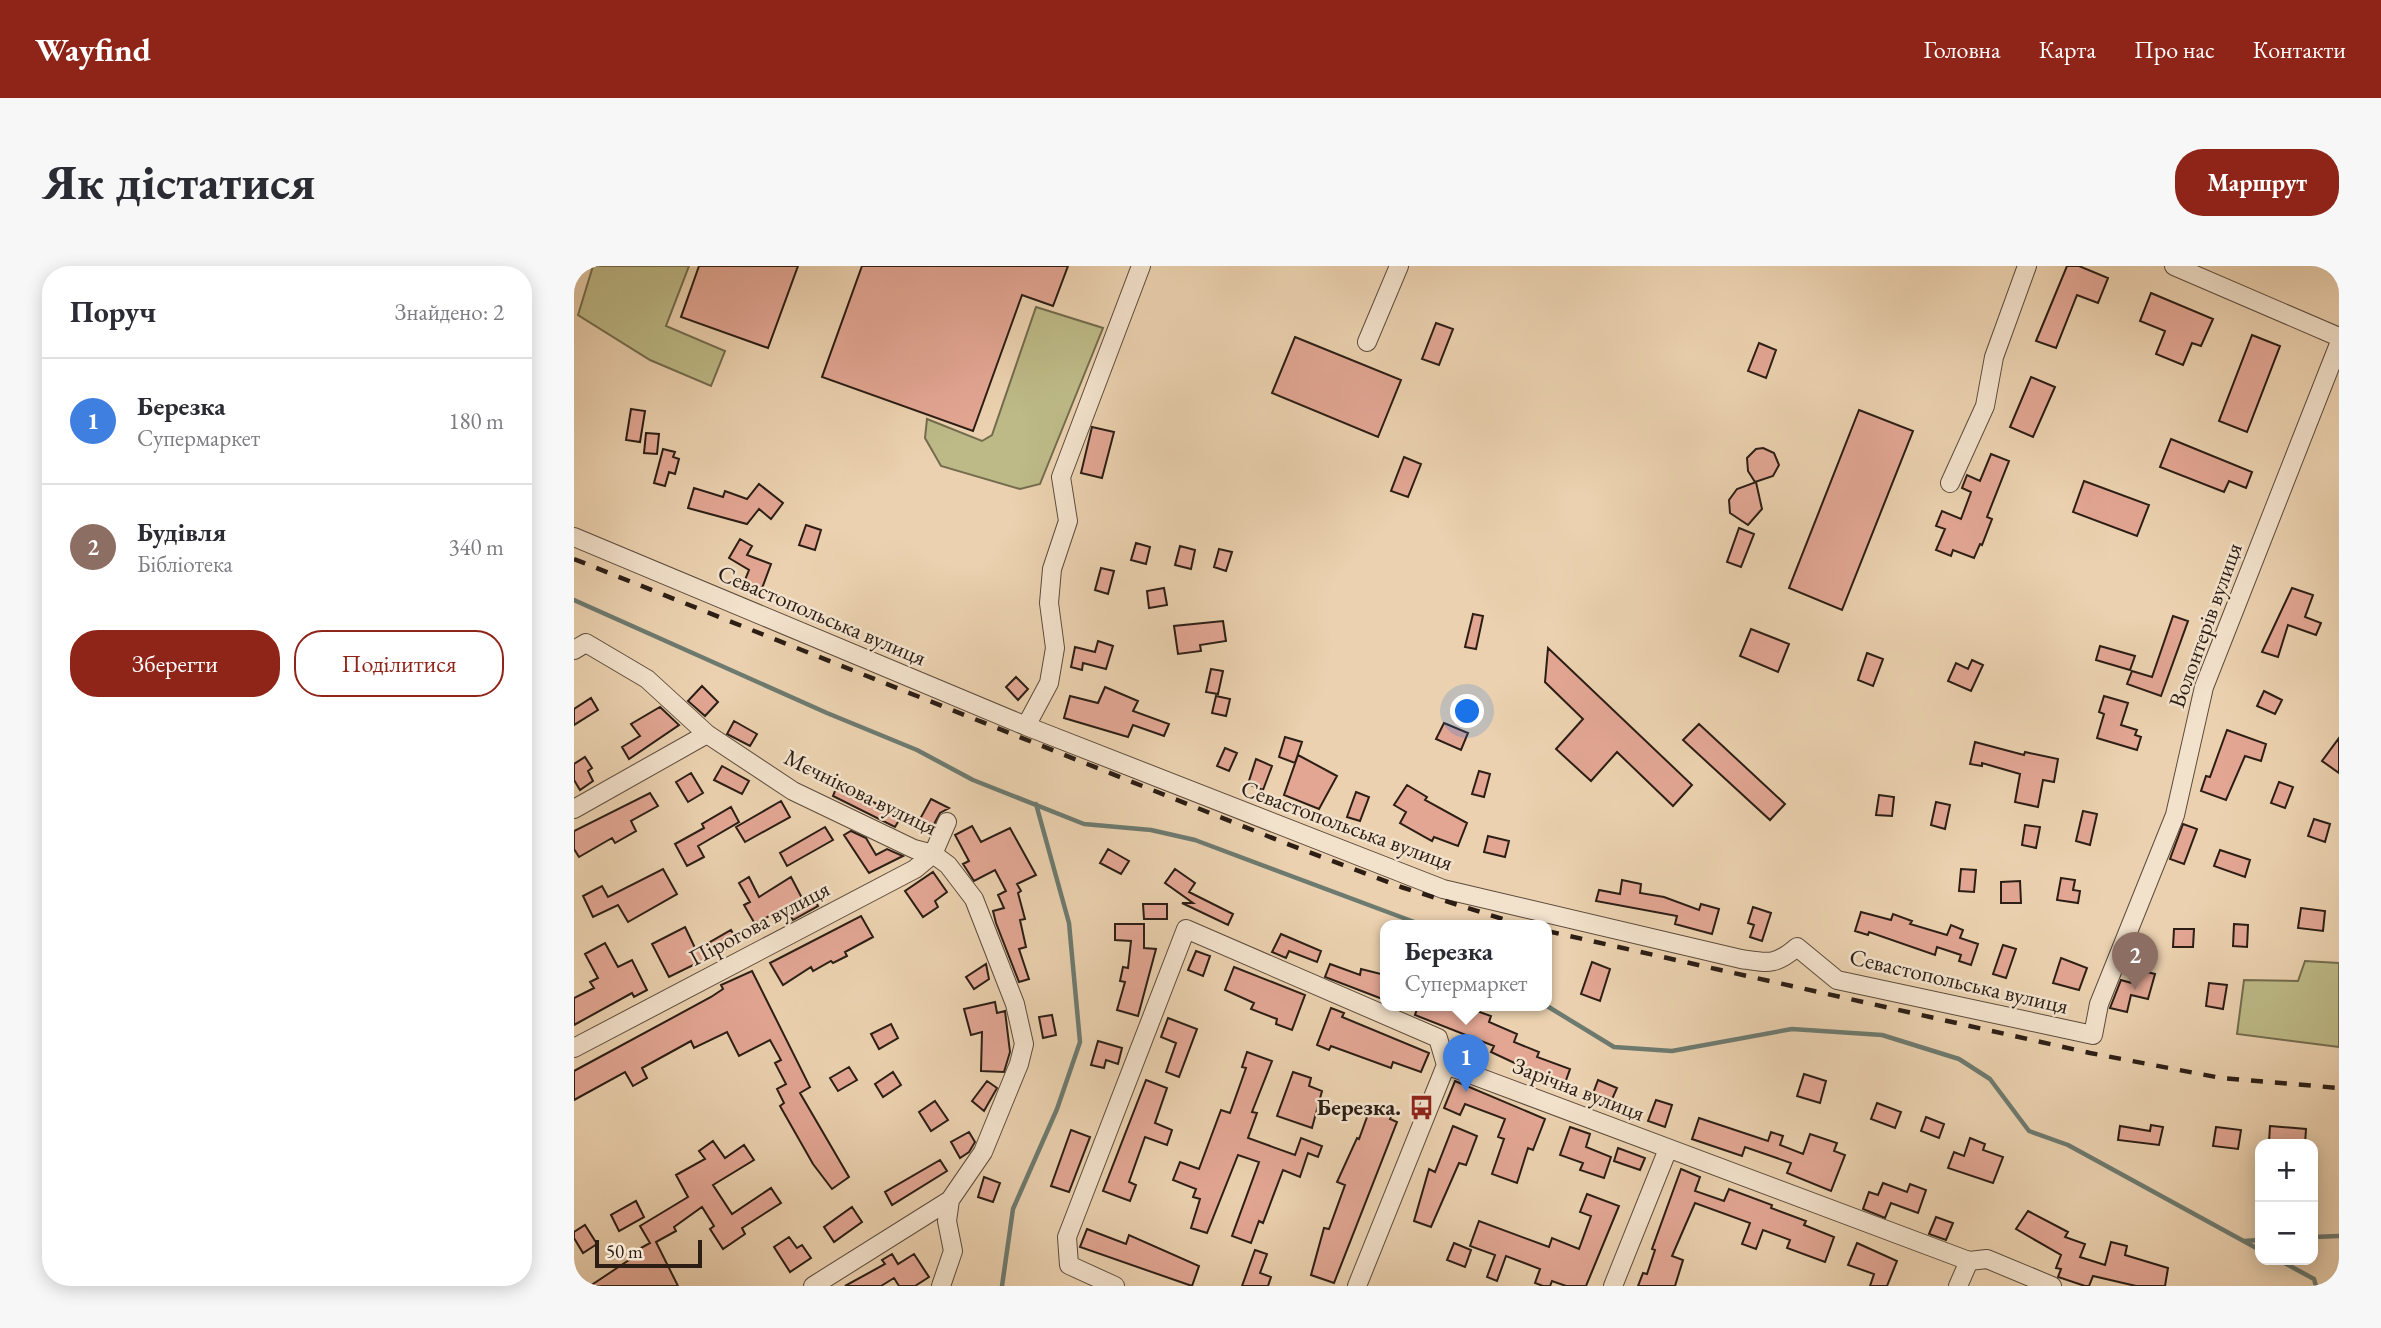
<!DOCTYPE html>
<html lang="uk">
<head>
<meta charset="utf-8">
<style>
	body { margin:0; font-family:"EB Garamond",serif; background:#f7f7f7; color:#2b2b33 }
	.controls { position:absolute; right:21px; bottom:21px; display:grid; overflow:hidden; border-radius:14px; box-shadow:0 4px 18px #0003 }
	.controls button { width:63px; height:63px; display:grid; place-items:center; padding:0; border:0; border-bottom:2px solid #e1e1e2; background:#fff; color:#2b2b33; font:35px sans-serif }
	.scale { position:absolute; left:21px; bottom:18px; width:107px; box-sizing:border-box; padding-left:7px; border:4px solid #2c1e15; border-top:0; font-size:19px; line-height:24px; white-space:nowrap; color:#2c1e15; -webkit-text-stroke:5px #f2e1cb; paint-order:stroke }
	.you { position:absolute; left:894px; top:446px; width:24px; height:24px; margin:-18px; border:5px solid #fff; border-radius:50%; background:#1a73e8; box-shadow:0 0 0 10px #1a73e833 }
	.badge { display:grid; place-items:center; width:46px; height:46px; border-radius:50%; background:#8f2418; color:#fff; font-size:23px; font-weight:700 }
	.pin { position:absolute; translate:-50% -58px; filter:drop-shadow(0 2px 4px #0008) }
	.pin::after { content:''; position:absolute; top:37px; width:24px; height:21px; background:inherit; clip-path:polygon(0 0,100% 0,50% 100%) }
	.popup { position:absolute; left:806px; top:654px; width:172px; height:91px; box-sizing:border-box; display:grid; place-content:center; border-radius:14px; background:#fff; filter:drop-shadow(0 2px 5px #0005); font-size:23px; white-space:nowrap; color:#7c7c81 }
	.popup b { font-size:26px; color:#2b2b33 }
	.popup::after { content:''; position:absolute; left:50%; top:100%; margin-left:-14px; border:14px solid transparent; border-top-color:#fff }
	.list { margin:0; padding:0; list-style:none }
	h2 { display:flex; justify-content:space-between; align-items:center; height:91px; margin:0; padding:0 28px; font-size:30px }
	h2 small { font-size:23px; font-weight:400; color:#7c7c81 }
	.list li { display:grid; grid-template-columns:46px 1fr auto; gap:21px; align-items:center; box-sizing:border-box; height:126px; padding:0 28px; border-top:2px solid #e1e1e2 }
	.list b { display:block; font-size:26px; white-space:nowrap }
	.list p { margin:0; font-size:23px; white-space:nowrap; color:#7c7c81 }
	.list em { font-size:23px; font-style:normal; color:#7c7c81 }
	.actions { display:flex; gap:14px; padding:21px 28px }
	.actions a { flex:1; padding:16px 0; border:2px solid #8f2418; border-radius:28px; text-align:center; font-size:24px; color:#8f2418 }
	.actions .main { background:#8f2418; color:#fff }
	.map { position:relative; flex:none; width:1765px; height:1020px; overflow:hidden; border-radius:28px }
	header { display:flex; align-items:center; gap:42px; box-sizing:border-box; height:98px; padding:0 35px; background:#8f2418; color:#fff }
	header strong { font-size:33px }
	nav { display:flex; gap:38px; margin-inline-start:auto; font-size:24px }
	.intro { display:flex; align-items:center; justify-content:space-between; box-sizing:border-box; height:168px; padding:0 42px }
	h1 { margin:0; font-size:49px }
	.button { padding:18px 32px; border-radius:28px; background:#8f2418; color:#fff; font-size:24px; font-weight:700 }
	main { display:flex; gap:42px; padding:0 42px }
	aside { flex:1; background:#fff; border-radius:28px; box-shadow:0 4px 18px #0003 }
	.map>svg:first-child { display:block }
</style>
</head>
<body>
<header>
<strong>Wayfind</strong>
<nav><a>Головна</a><a>Карта</a><a>Про нас</a><a>Контакти</a></nav>
</header>
<div class="intro"><h1>Як дістатися</h1><a class="button">Маршрут</a></div>
<main>
<aside>
<h2>Поруч<small>Знайдено: 2</small></h2>
<ul class="list">
<li><span class="badge" style="background:#3f7fe0">1</span><div><b>Березка</b><p>Супермаркет</p></div><em>180 m</em></li>
<li><span class="badge" style="background:#8d6e63">2</span><div><b>Будівля</b><p>Бібліотека</p></div><em>340 m</em></li>
</ul>
<div class="actions"><a class="main">Зберегти</a><a>Поділитися</a></div>
</aside>
<div class="map">
<svg width="1765" height="1020" viewBox="0 0 1765 1020">
	<rect width="100%" height="100%" fill="#ebd1af"/>
	<filter id="stains"><feTurbulence type="fractalNoise" baseFrequency=".00286" numOctaves="4"/><feColorMatrix values="0 0 0 0 .2 0 0 0 0 .09 0 0 0 0 .02 0 0 0 .5 -.17"/></filter>
	<radialGradient id="worn" r=".72"><stop offset=".6" stop-color="#630" stop-opacity="0"/><stop offset="1" stop-color="#630" stop-opacity=".3"/></radialGradient>
	<path fill="#bdba87" stroke="#746c4e" stroke-width="2" d="M19,0H115L92,60L151,85L137,120L76,94L4,49Z
		M462,41L529,62L466,218L446,223L367,200L351,172L353,153L408,175L418,169Z
		M1731,695L1765,697V781L1663,768L1670,714L1724,715Z"/>
	<g fill="none" stroke-linecap="round" stroke-linejoin="round">
		<path stroke="#6d7a6f" stroke-width="4.5" d="M0,334L253,447L343,484L399,514L510,558L577,564L621,574L851,660
			M973,740L1040,781L1098,785L1218,763L1308,769L1385,793L1416,813L1455,865L1494,879L1686,984
			M1739,971L1765,970
			M1670,975L1686,974
			M1705,994L1740,1013L1742,1020
			M428,1020L439,943L483,843L506,776L495,657L462,538"/>
	</g>
	<path fill="#e2a693" stroke="#2c1e15" stroke-width="2" d="M125,0H224L194,82L107,51Z
		M288,0H494L479,40L448,29L399,165L248,111Z
		M1493,0H1505L1534,12L1524,37L1503,29L1482,82L1462,75Z
		M1577,27L1639,53L1627,80L1618,77L1609,99L1582,88L1591,65L1566,55Z
		M862,57L879,63L865,99L848,93Z
		M1678,69L1706,80L1673,166L1645,155Z
		M721,71L827,114L804,171L698,127Z
		M1185,77L1202,84L1192,112L1174,105Z
		M1457,111L1481,121L1459,171L1436,161Z
		M57,143L71,145L66,176L52,174Z
		M1285,144L1339,165L1268,344L1215,322Z
		M518,161L540,166L528,212L507,207Z
		M72,167L85,168L83,188L70,187Z
		M1597,173L1678,206L1672,222L1655,215L1650,226L1586,201Z
		M1189,182L1200,187L1205,199L1199,210L1181,216L1174,205L1173,192L1182,183Z
		M89,183L101,186L99,191L105,193L101,208L95,206L91,220L80,217Z
		M1417,188L1435,195L1413,251L1418,253L1408,279L1406,278L1400,292L1379,284L1377,290L1362,284L1371,263L1362,260L1368,245L1387,253L1397,226L1388,222L1393,209L1406,215Z
		M830,191L847,198L834,231L817,225Z
		M1510,215L1575,239L1563,270L1499,246Z
		M1182,216L1188,243L1174,259L1156,247L1155,234L1163,223Z
		M185,218L209,237L197,253L185,243L173,258L114,242L120,222L149,231L151,225L173,233Z
		M232,259L247,264L241,284L225,279Z
		M1165,262L1180,268L1167,301L1153,296Z
		M166,273L178,280L173,289L197,298L187,325L169,319L175,304L155,292Z
		M562,277L576,281L572,298L557,294Z
		M606,280L621,284L617,303L601,299Z
		M645,283L658,286L652,305L640,301Z
		M527,302L540,305L534,328L521,324Z
		M590,322L593,339L575,342L573,325Z
		M1718,322L1739,329L1731,351L1747,357L1742,369L1714,359L1704,391L1688,386Z
		M899,348L909,350L902,383L891,381Z
		M1599,350L1614,355L1587,430L1553,418L1558,405L1578,411Z
		M649,355L652,375L626,379L627,385L604,388L600,360Z
		M1177,363L1215,378L1204,406L1166,390Z
		M524,375L539,380L532,403L509,397L508,404L497,401L501,381L521,386Z
		M1526,380L1561,390L1556,404L1522,394Z
		M974,382L1118,519L1099,540L1043,486L1017,515L982,483L1009,453L971,416Z
		M1293,387L1309,393L1299,420L1284,414Z
		M1398,394L1409,399L1397,425L1374,415L1382,397L1394,403Z
		M637,403L649,405L644,428L632,426Z
		M442,411L454,423L444,434L432,421Z
		M128,420L144,436L131,450L114,435Z
		M531,421L564,435L559,445L595,458L590,470L559,459L554,471L490,452L496,430L524,437Z
		M1690,425L1708,434L1701,448L1683,440Z
		M642,430L656,433L652,450L638,447Z
		M1530,430L1554,437L1547,459L1563,464L1561,469L1567,471L1563,484L1523,472L1530,448L1525,446Z
		M17,432L24,444L0,459V443Z
		M86,441L105,459L55,493L48,481L66,470L57,458Z
		M160,455L183,468L176,480L153,468Z
		M870,457L894,467L887,484L862,473Z
		M1125,458L1211,538L1196,554L1109,474Z
		M1653,464L1692,478L1687,495L1671,490L1652,534L1627,525L1632,510L1636,511Z
		M711,471L728,476L721,497L705,491Z
		M1765,472V507L1748,495Z
		M1401,476L1450,489L1451,486L1484,493L1480,516L1469,514L1464,541L1441,536L1446,508L1408,497V500L1396,498Z
		M651,482L663,487L655,505L643,500Z
		M724,489L763,510L745,543L710,529Z
		M11,491L18,502L14,505L19,515L6,524L0,514V498Z
		M682,493L698,500L689,524L674,518Z
		M148,500L175,515L168,528L140,514Z
		M905,505L916,508L910,531L898,528Z
		M117,507L129,527L114,536L102,516Z
		M1705,516L1719,521L1711,542L1697,537Z
		M833,519L853,531L851,534L893,557L884,580L860,571L858,575L826,557L832,546L820,539Z
		M263,520L328,549L321,561L259,530Z
		M782,526L795,531L786,555L773,551Z
		M76,527L84,540L57,555L62,565L41,577L38,572L5,591L0,583V565Z
		M1305,529L1320,531L1318,550L1302,549Z
		M357,533L375,542L366,547L359,560L346,553Z
		M207,535L216,551L171,576L162,561Z
		M1362,536L1376,539L1371,563L1357,559Z
		M157,541L165,556L124,580L130,591L113,600L101,578L130,562L128,558Z
		M1509,545L1523,548L1516,579L1502,575Z
		M1740,553L1756,558L1751,576L1734,570Z
		M1609,558L1623,563L1610,598L1596,593Z
		M1451,559L1466,561L1462,582L1448,579Z
		M398,560L407,576L436,562L462,609L443,618L447,625L444,627L451,653L446,654L452,681L445,683L455,713L445,716L422,657L419,645L430,642L424,629L432,625L421,604L400,615L389,598L395,595L381,569Z
		M251,561L259,574L213,600L206,587Z
		M277,565L292,572L302,589L313,583L329,590L295,607L270,569Z
		M914,570L935,575L931,591L910,586Z
		M534,583L555,595L547,608L526,597Z
		M1646,584L1676,594L1671,611L1640,600Z
		M89,603L103,628L54,656L44,639L19,651L9,630L28,620L34,631Z
		M601,603L621,617L615,626L659,648L654,659L608,637H619L591,617Z
		M1387,603L1402,604L1400,626L1385,625Z
		M359,606L373,626L361,635L364,641L349,651L331,625Z
		M175,611L185,631L217,611L229,634L238,628L244,640L219,654L211,641L181,658L170,639L176,636L165,617Z
		M1487,612L1501,614L1499,624L1506,625L1504,637L1483,634Z
		M1048,614L1067,618L1066,627L1090,631L1125,644L1127,638L1145,643L1138,668L1101,658L1103,650L1022,635L1025,624L1046,628Z
		M1446,615L1447,637H1427V616Z
		M569,638H593V653H570Z
		M1179,641L1197,647L1188,675L1176,671L1180,659L1174,657Z
		M1727,642L1751,645L1749,665L1724,662Z
		M1287,646L1317,654L1319,648L1338,655L1336,658L1373,669L1377,659L1389,664L1386,672L1404,678L1397,699L1385,695L1387,689L1363,681L1361,689L1295,666L1294,669L1281,665Z
		M287,650L299,671L271,686L273,690L259,697L257,695L239,705L237,701L209,719L196,697Z
		M541,658H570V682L582,683L564,750L543,744L551,716L546,715L549,701L554,702L557,675L541,674Z
		M1660,658L1674,659L1673,681L1659,680Z
		M111,661L122,684L157,664L164,677L95,711L78,678Z
		M1600,663H1620L1619,681H1599Z
		M707,668L747,685L743,696L715,685L712,692L698,686Z
		M1563,674L1579,678L1575,696L1556,691Z
		M31,677L44,701L58,694L73,724L60,731L58,727L0,759V732L20,722L16,716L24,712L11,688Z
		M1429,679L1442,683L1432,712L1419,708Z
		M622,685L636,690L629,710L614,704Z
		M1487,692L1513,702L1505,724L1479,717Z
		M1018,696L1036,703L1026,735L1007,728Z
		M412,698L415,713L400,723L392,711Z
		M756,698L786,709L787,703L811,709V734L751,711Z
		M660,701L731,729L718,764L702,758L703,753L677,743L680,737L651,724Z
		M1565,704L1581,708L1574,733L1557,729L1553,746L1536,742L1547,714L1561,718Z
		M178,705L236,821L226,827L275,911L258,923L239,898L206,840L210,837L203,823L212,818L201,797L207,794L196,774L165,790L153,766L120,782L117,775L68,802L73,812L59,820L51,806L0,834V805L137,731L149,723L147,719Z
		M1635,717L1653,719L1649,743L1632,740Z
		M421,736L423,747L431,745L436,786L430,806L407,805L408,766L397,769L390,743Z
		M844,740H889L917,750L915,756L943,768L940,776L965,786L963,791L996,803L990,820L917,786L920,780L841,749Z
		M757,742L770,747L768,751L855,787L847,806L819,796L817,802L757,780L755,784L743,779Z
		M478,749L482,769L469,772L465,751Z
		M594,752L623,763L605,811L592,806L602,777L587,771Z
		M317,758L324,772L305,783L297,768Z
		M524,775L548,782L544,798L532,794L530,802L517,799Z
		M673,786L698,795L678,846L683,847L674,872L721,889L727,872L748,880L744,891L734,887L726,911L709,904L689,957L685,955L677,977L658,970L685,896L664,889L633,967L617,962L626,933L619,931L622,923L599,914L606,896L625,903L647,844L656,847L672,802L668,801Z
		M275,801L283,814L264,825L256,812Z
		M319,806L327,819L309,831L301,818Z
		M719,806L737,812L735,820L748,825L738,862L703,850Z
		M1230,808L1252,815L1246,837L1223,830Z
		M572,814L593,822L581,857L598,864L593,879L571,871L555,916L562,919L556,935L529,925Z
		M1024,814L1043,822L1035,840L1017,833Z
		M413,815L423,822L410,845L398,835Z
		M881,815L971,853L959,884L954,882L943,917L918,908L930,873L924,871L931,853L891,838L886,849L870,842Z
		M1082,834L1098,839L1091,861L1074,855Z
		M361,835L374,854L357,865L345,846Z
		M1303,837L1327,846L1321,862L1297,853Z
		M797,840L818,847L816,853L823,856L760,1017L737,1009L750,962L755,963L771,919L763,916L783,872L785,873Z
		M1352,851L1370,858L1365,872L1347,865Z
		M1125,852L1194,875L1197,866L1209,870L1206,879L1229,888L1236,868L1263,877L1260,885L1271,889L1257,925L1213,907L1217,897L1171,881L1168,890L1118,873Z
		M1577,859L1589,861L1585,879L1544,874L1546,860L1576,865Z
		M879,860L903,870L892,899L885,897L857,961L840,955L855,903L861,906Z
		M1696,860L1732,863L1731,878L1695,876Z
		M996,861L1016,868L1012,881L1037,891L1030,912L1006,904L1009,897L986,889Z
		M1642,861L1667,864L1664,883L1639,880Z
		M497,864L516,871L495,926L477,920Z
		M395,866L401,876L395,886L386,892L377,876Z
		M1396,872L1411,878L1409,884L1429,891L1419,917L1374,902L1380,886L1390,890Z
		M139,875L151,892L170,879L180,894L139,919L158,948L197,922L207,937L168,962L171,968L149,983L136,963L140,960L128,941L100,961L102,965L82,976L104,1020H16L58,992L56,988L76,977L66,960L114,931L102,909L131,893L125,885Z
		M1044,882L1071,892L1066,904L1040,895Z
		M366,894L373,905L318,939L311,926Z
		M1107,903L1126,911L1121,925L1150,935L1155,923L1198,939L1197,942L1232,955L1230,959L1260,971L1251,996L1213,982L1216,974L1189,964L1182,983L1168,978L1176,957L1121,937L1098,990L1109,994L1101,1020H1064L1069,1007L1073,1008L1081,984L1078,983Z
		M410,911L426,917L419,936L404,931Z
		M1309,917L1333,926L1336,918L1352,924L1344,947L1317,937L1311,952L1289,943L1295,926L1304,929Z
		M1013,928L1045,940L1012,1020H992L978,1015L976,1020H969L961,1017L966,1003L932,990L923,1015L913,1011L921,989L896,980L905,955L975,981L978,972L1005,983L1017,950L1006,946Z
		M62,935L70,951L45,965L37,949Z
		M278,941L288,956L260,976L250,961Z
		M1454,945L1494,966L1491,971L1511,978L1506,991L1531,999L1537,976L1553,980L1551,989L1594,1002L1591,1020H1562L1519,1010L1515,1020H1511L1484,1011L1487,1003L1482,1002L1487,989L1442,963Z
		M1362,951L1379,957L1372,974L1355,968Z
		M11,959L23,978L9,987L0,972V966Z
		M513,963L552,978L555,969L625,1000L618,1020L506,981Z
		M215,971L223,982L228,979L237,992L216,1006L200,981Z
		M880,977L897,984L891,1001L873,994Z
		M1283,977L1323,995L1313,1020H1296L1300,1008L1274,999Z
		M681,984L693,988L686,1007L697,1011L694,1020H668Z
		M318,988L324,998L340,988L355,1011L341,1020H325L320,1012L307,1020H271L311,998L308,994Z"/>
	<g fill="none" stroke-linecap="round" stroke-linejoin="round">
		<defs>
			<path id="street" d="M1600,0L1765,71
				M793,76L825,0
				M1376,217L1411,140L1420,91L1453,0
				M0,271L452,460L869,623L1167,693C1194,697 1201,700 1223,681L1263,714L1519,769L1525,738L1601,549L1630,421L1765,78
				M0,384L12,377L73,413L133,468L219,525L340,583L359,588L374,599L400,633L441,738L450,778L445,798L409,886L376,934L373,955L379,985L367,1020
				M452,460L475,417L481,382L475,337L478,303L494,255L487,211L567,0
				M0,543L133,468
				M0,782L341,603L359,588L373,556
				M872,799L1395,995L1413,993L1478,1020
				M239,1020L376,934
				M541,1020L495,999L493,971L612,663L864,772L872,799
				M783,1020L872,799
				M1039,1020L1094,883
				M1384,1020L1395,995"/>
		</defs>
		<use href="#street" stroke="#5c4b3c" stroke-width="20"/>
		<use href="#street" stroke="#f2e1cb" stroke-width="18"/>
		<path stroke="#2c1e15" stroke-width="4.5" stroke-dasharray="12 12" stroke-linecap="butt" d="M0,293L711,577L827,621L951,660
			M973,665L1516,787L1647,812L1765,822"/>
	</g>
	<defs>
		<symbol id="bus-bare" viewBox="-9 -9 18 18"><path d="M-5-6H5V4H4V6H2V4H-2V6H-4V4H-5ZM-3.5-4V0h7V-4ZM-3.5 1.2v1.5H-2V1.2ZM2 1.2v1.5H3.5V1.2Z" fill="#8f2418" stroke="#f2e1cb" stroke-width="2.5" paint-order="stroke"/></symbol>
	</defs>
	<g fill-rule="evenodd">
		<use href="#bus-bare" x="830" y="824" width="35" height="35"/>
	</g>
	<g text-anchor="middle" stroke-width="5" stroke-linejoin="round" paint-order="stroke">
		<g font-size="23" fill="#2c1e15" stroke="#f2e1cb">
			<text transform="translate(248 349) rotate(23)" y="8">Севастопольська вулиця</text>
			<text transform="translate(1631 359) rotate(-70)" y="8">Волонтерів вулиця</text>
			<text transform="translate(287 526) rotate(26)" y="8">Мєчнікова вулиця</text>
			<text transform="translate(773 559) rotate(20)" y="8">Севастопольська вулиця</text>
			<text transform="translate(185 657) rotate(-28)" y="8">Пірогова вулиця</text>
			<text transform="translate(1385 715) rotate(13)" y="8">Севастопольська вулиця</text>
			<text transform="translate(1005 823) rotate(21)" y="8">Зарічна вулиця</text>
		</g>
		<g font-size="23" font-weight="bold" fill="#2c1e15" stroke="#f2e1cb" text-anchor="end">
			<text x="827" y="849">Березка.</text>
		</g>
	</g>
	<rect width="100%" height="100%" filter="url(#stains)"/>
	<rect width="100%" height="100%" fill="url(#worn)"/>
</svg>
<div class="controls">
<button>+</button>
<button>−</button>
</div>
<div class="scale">50 m</div>
<div class="you"></div>
<div class="pin badge" style="left:892px;top:826px;background:#3f7fe0">1</div>
<div class="popup"><b>Березка</b>Супермаркет</div>
<div class="pin badge" style="left:1561px;top:724px;background:#8d6e63">2</div>
</div>
</main>
</body>
</html>
